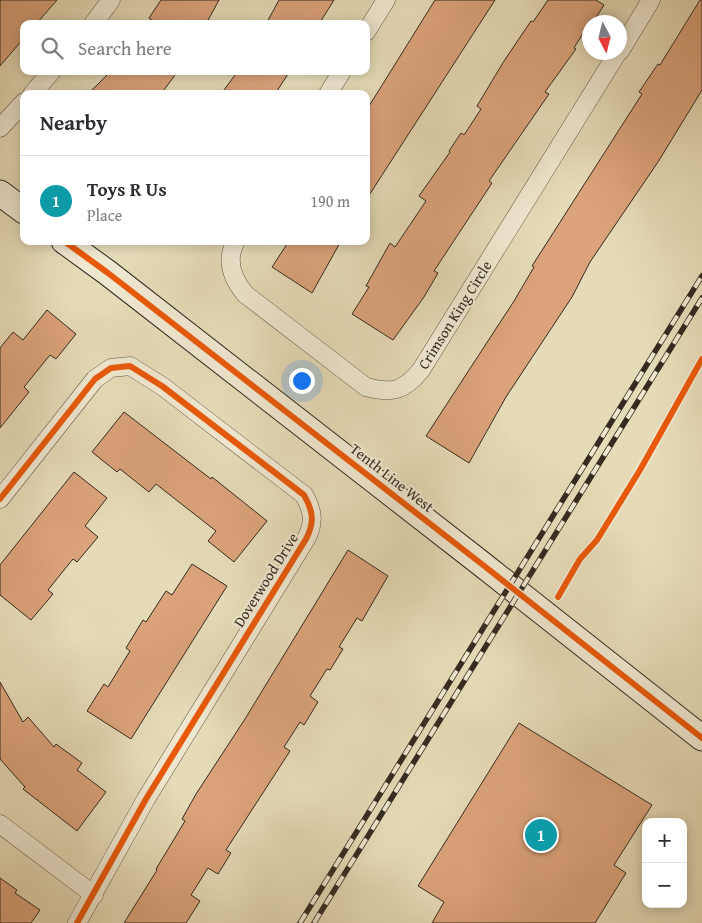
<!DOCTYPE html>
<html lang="en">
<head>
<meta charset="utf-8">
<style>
	body { margin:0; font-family:"Gentium Book Plus",serif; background:#f7f7f7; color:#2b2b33 }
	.controls { position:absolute; right:15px; bottom:15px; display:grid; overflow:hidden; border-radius:10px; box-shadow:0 2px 12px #0003 }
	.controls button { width:45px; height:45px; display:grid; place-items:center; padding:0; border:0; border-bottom:1px solid #e1e1e2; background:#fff; color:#2b2b33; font:25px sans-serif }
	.compass { position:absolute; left:582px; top:15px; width:45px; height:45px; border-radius:50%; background:#fff; box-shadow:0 2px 12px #0003; rotate:173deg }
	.you { position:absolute; left:301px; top:380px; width:18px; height:18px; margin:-12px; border:4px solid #fff; border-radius:50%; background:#1a73e8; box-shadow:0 0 0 8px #1a73e833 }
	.badge { display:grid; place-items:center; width:32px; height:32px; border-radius:50%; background:#0b8043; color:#fff; font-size:16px; font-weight:700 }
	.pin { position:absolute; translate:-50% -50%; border:2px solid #fff; box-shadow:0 1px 5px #0006 }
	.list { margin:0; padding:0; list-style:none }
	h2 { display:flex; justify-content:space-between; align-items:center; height:65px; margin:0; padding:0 20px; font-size:21px }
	h2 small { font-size:16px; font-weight:400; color:#7c7c81 }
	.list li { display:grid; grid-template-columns:32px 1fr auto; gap:15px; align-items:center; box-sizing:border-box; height:90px; padding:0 20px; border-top:1px solid #e1e1e2 }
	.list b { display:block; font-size:19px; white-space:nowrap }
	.list p { margin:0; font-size:16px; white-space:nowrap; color:#7c7c81 }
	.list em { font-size:16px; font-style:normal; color:#7c7c81 }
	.icon { flex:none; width:28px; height:28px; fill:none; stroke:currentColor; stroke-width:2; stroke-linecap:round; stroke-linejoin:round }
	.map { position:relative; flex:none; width:702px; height:923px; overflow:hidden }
	.search { position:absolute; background:#fff; box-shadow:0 2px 12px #0003; left:20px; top:20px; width:350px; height:55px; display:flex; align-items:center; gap:12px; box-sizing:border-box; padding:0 18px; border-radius:10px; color:#7c7c81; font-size:19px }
	.panel { position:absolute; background:#fff; box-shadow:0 2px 12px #0003; left:20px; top:90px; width:350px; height:155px; border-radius:10px }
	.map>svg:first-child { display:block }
</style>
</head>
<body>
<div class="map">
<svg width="702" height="923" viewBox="0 0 702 923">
	<rect width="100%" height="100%" fill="#e6dbb7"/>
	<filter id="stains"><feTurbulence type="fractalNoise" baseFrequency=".004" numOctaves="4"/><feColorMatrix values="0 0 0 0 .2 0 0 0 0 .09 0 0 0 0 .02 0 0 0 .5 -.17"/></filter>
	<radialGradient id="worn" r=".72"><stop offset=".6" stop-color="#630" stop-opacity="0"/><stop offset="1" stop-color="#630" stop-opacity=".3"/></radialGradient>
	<path fill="#dba37b" stroke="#342b21" d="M0,0H57L36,24H24V38L0,66Z
		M161,0H219L206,24H157L149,18Z
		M279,0H334L319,24H266Z
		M435,0H495L366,200V111Z
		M548,0H596L604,5L593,22H590L574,48L576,49L545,92L549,94L489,181L492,183L434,271L438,273L424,297L393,340L352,314L369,287L366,286L390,243L395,247L426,201L419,196L450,152L449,151L461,133L464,135L481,109L477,106L504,61L531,21L533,22Z
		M700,0H702V90L658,162L590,262L572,297L506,397L469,463L426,436L514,301L534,267L532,266L642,94L639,92L658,64L660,65Z
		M111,71H178L161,94H88Z
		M238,71H290L275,94H221Z
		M289,241H341L312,293L272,267Z
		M47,310L76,334L56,359L50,355L24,387L29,392L0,428V348L13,332L23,340Z
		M124,412L211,479L212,477L267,521L234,562L208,541L216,531L156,484L149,492L120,469L117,472L92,452Z
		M74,472L107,498L85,526L98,537L77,562L73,559L60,575L48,590L53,594L31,620L0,595V565Z
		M348,550L388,576L362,621L357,618L339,647L343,649L330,670L327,669L310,696L318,702L304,725L300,722L284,747L290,751L226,850L231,853L218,874L208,868L191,895L200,901L186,923H124L157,870L156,869L185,821L182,819L196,794L245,719Z
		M192,564L227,586L131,739L87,711L104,684L108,687L130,651L126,648L143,620L146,622L166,591L172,595Z
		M0,682L23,722L28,717L54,747L56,744L82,763L77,770L106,792L77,831L23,789L25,787L0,759Z
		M519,723L652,805L614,865L626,873L595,923H432L444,902L418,886Z
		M0,878L17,890L15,893L40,910L31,923H0Z"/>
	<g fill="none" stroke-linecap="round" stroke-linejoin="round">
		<defs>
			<path id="street" d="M93,24L111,0
				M366,32L386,0
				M620,51L651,0
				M32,94L52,71
				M328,94L342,71
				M0,128L24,102
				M236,241C225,260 232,278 245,294L366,387C392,394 404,391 421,370L618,52
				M0,499L95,379L111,368L130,366L162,386L304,495C313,511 315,522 306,539L146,799L77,923
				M0,824L94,895"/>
			<path id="secondary" d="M0,193L24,211
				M64,241L108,273L483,565L702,738"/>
		</defs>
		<use href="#street" stroke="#605746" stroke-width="19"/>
		<use href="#secondary" stroke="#342b21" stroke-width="27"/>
		<use href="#street" stroke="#efe8d0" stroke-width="18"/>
		<use href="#secondary" stroke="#efe8d0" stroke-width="25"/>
		<defs>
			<path id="rail" d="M300,923L702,276
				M314,923L702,298"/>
		</defs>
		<use href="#rail" stroke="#342b21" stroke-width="5.5"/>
		<use href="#rail" stroke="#efe8d0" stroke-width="4" stroke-dasharray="11" stroke-linecap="butt"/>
		<defs>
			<path id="cycleway" d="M64,241L108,273L483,565L702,738
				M0,499L95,379L111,368L130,366L162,386L304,495C313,511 315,522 306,539L146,799L77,923
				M558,597L580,559L597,540L640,470L702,359"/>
		</defs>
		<use href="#cycleway" stroke="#efe8d0" stroke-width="9"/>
		<use href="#cycleway" stroke="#e8590c" stroke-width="6"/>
	</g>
	<g text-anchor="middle" stroke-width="4" stroke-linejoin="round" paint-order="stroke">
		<g font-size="15" fill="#342b21" stroke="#efe8d0">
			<text transform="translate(455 315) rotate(-58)" y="5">Crimson King Circle</text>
			<text transform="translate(392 478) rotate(38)" y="5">Tenth Line West</text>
			<text transform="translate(266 580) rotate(-58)" y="5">Doverwood Drive</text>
		</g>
	</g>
	<rect width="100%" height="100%" filter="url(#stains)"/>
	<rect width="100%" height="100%" fill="url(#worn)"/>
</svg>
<div class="controls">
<button>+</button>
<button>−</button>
</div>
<svg class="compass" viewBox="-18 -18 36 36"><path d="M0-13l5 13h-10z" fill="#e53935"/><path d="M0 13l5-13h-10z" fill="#7c7c81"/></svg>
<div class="you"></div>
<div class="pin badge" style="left:541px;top:835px;background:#0f9aa8">1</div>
<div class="search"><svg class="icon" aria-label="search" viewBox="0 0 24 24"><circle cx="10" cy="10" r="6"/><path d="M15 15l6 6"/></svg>Search here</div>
<section class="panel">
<h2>Nearby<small></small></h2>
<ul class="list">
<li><span class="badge" style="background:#0f9aa8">1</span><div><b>Toys R Us</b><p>Place</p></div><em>190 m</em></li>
</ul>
</section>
</div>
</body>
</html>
